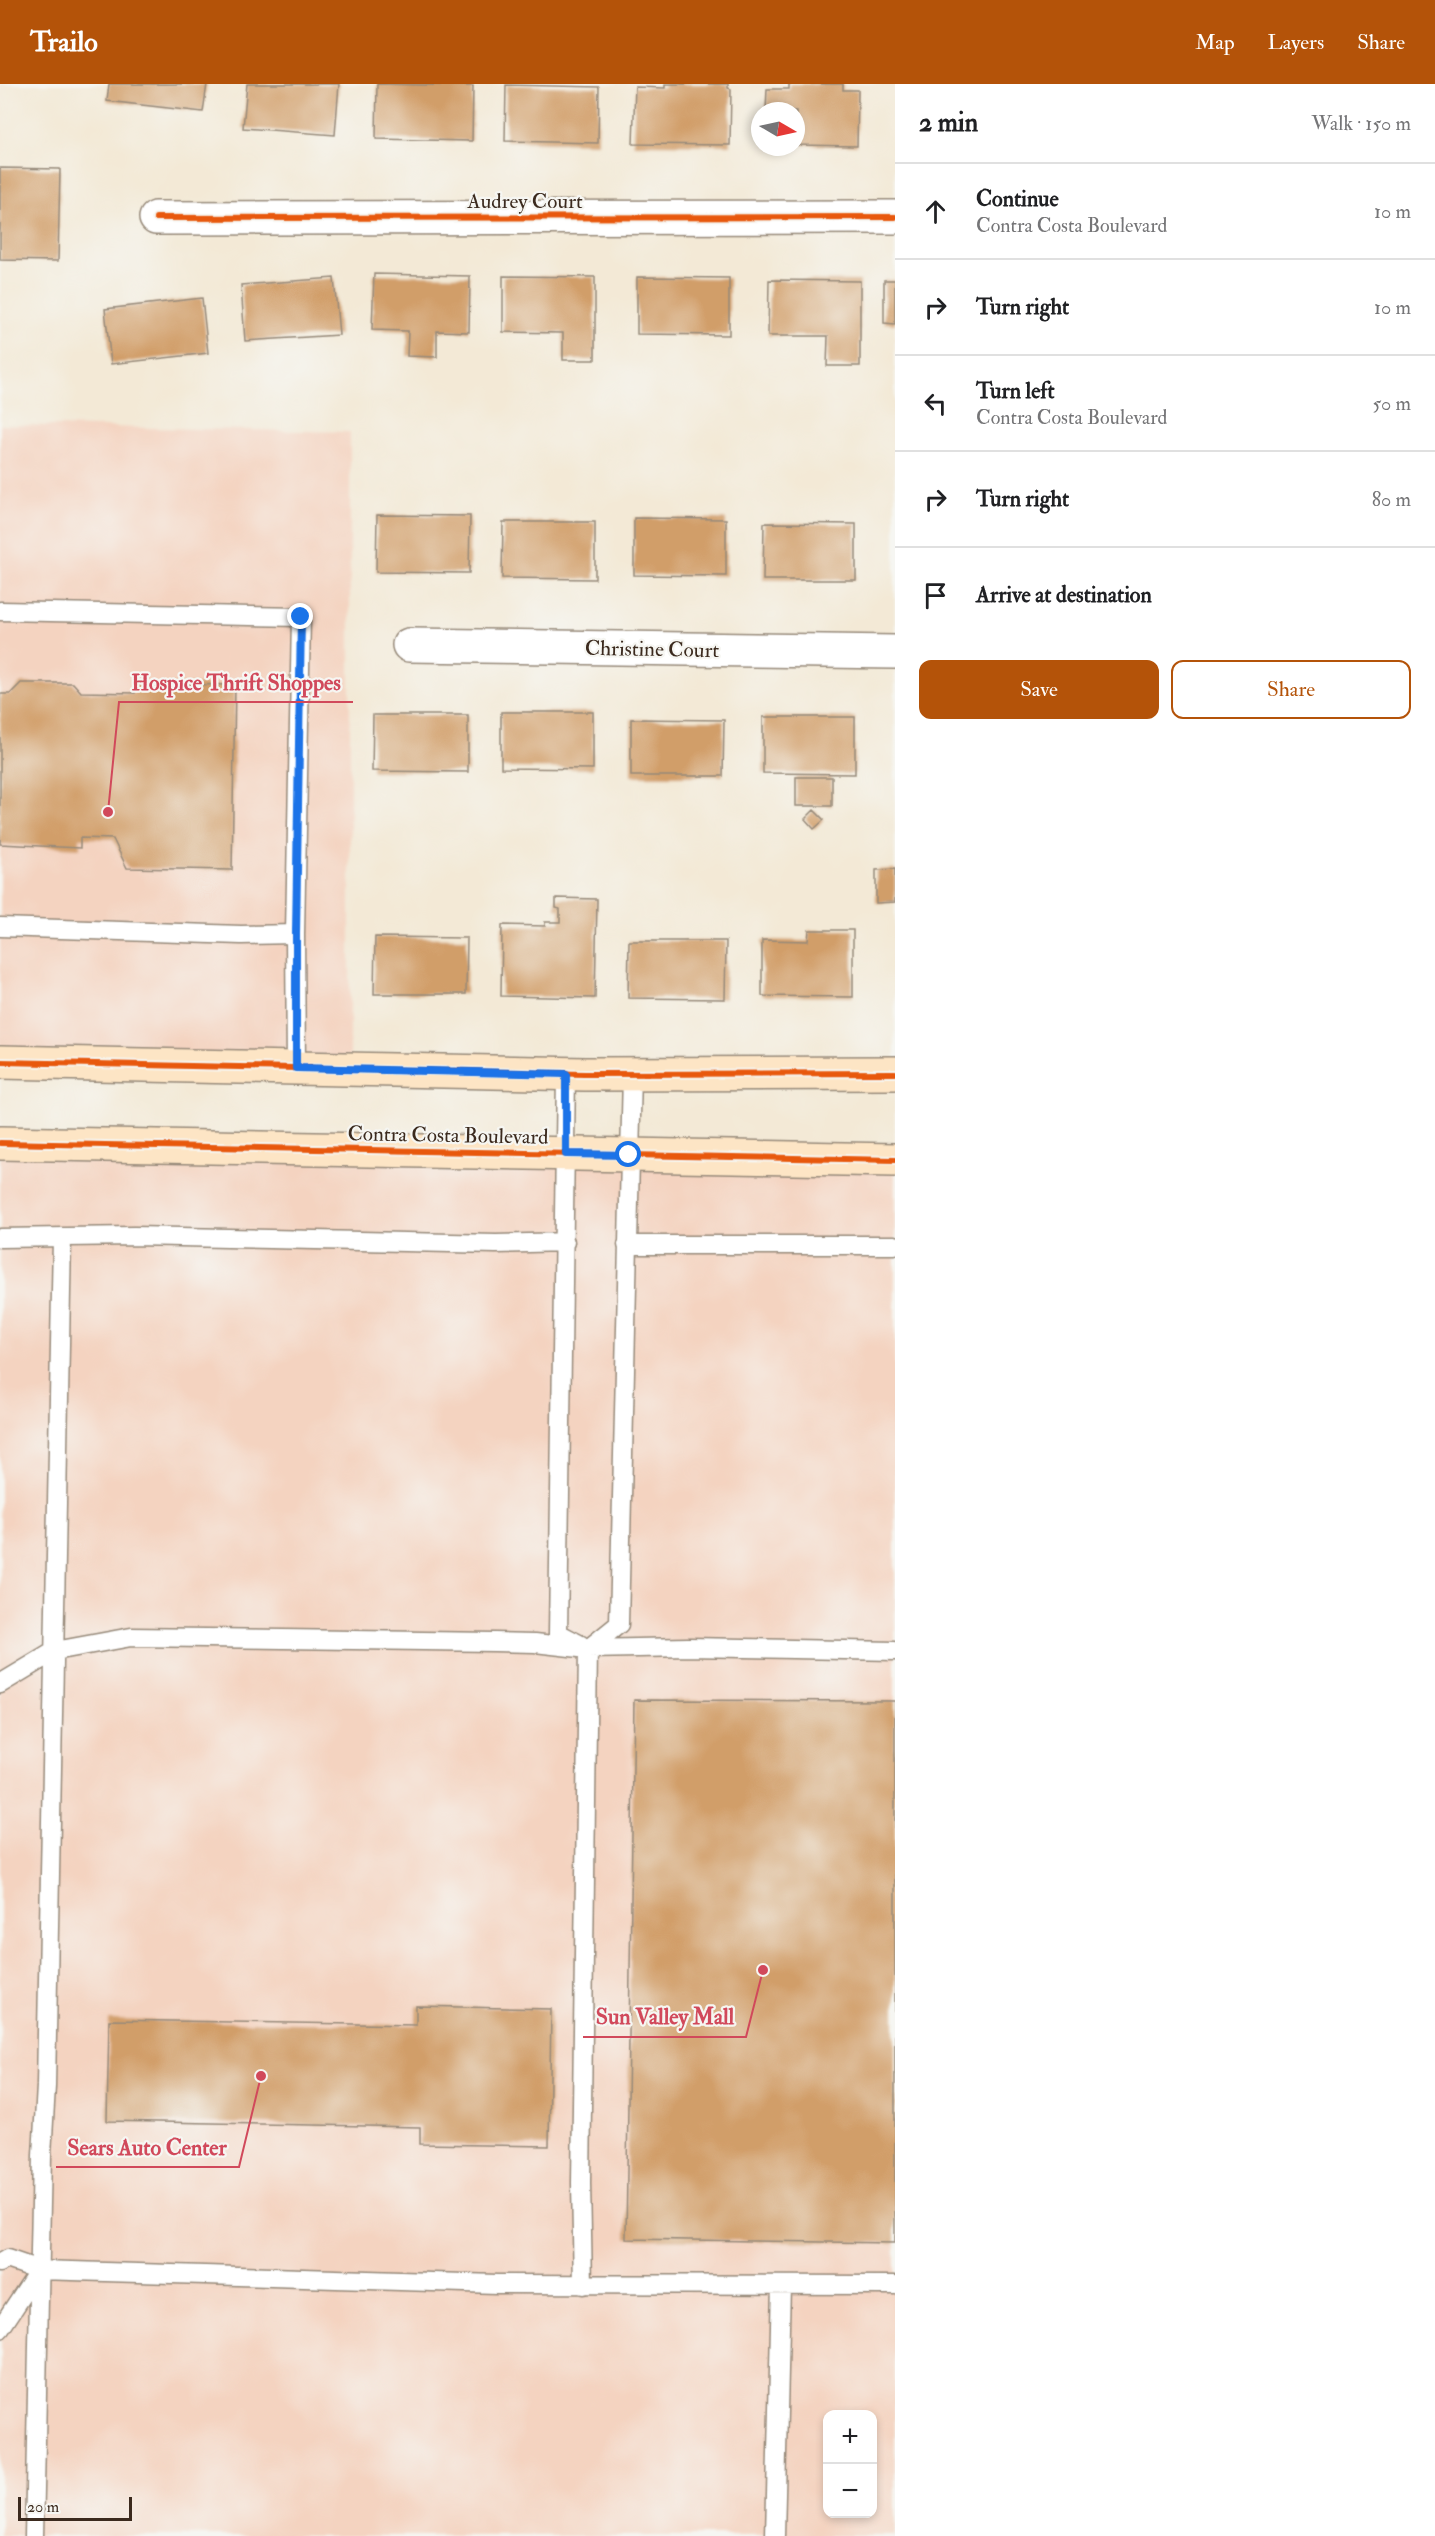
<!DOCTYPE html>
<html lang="en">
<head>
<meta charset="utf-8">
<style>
	body { margin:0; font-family:"IM FELL Double Pica",serif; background:#f6f6f6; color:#202124 }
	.controls { position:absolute; right:18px; bottom:18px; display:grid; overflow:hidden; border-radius:12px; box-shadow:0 3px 9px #0003 }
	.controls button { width:54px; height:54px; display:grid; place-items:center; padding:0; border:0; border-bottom:2px solid #e0e0e0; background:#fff; color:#202124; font:30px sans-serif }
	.compass { position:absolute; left:751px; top:18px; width:54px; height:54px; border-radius:50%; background:#fff; box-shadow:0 3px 9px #0003; rotate:99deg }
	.scale { position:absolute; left:18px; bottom:15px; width:114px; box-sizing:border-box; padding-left:6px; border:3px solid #3b2a1e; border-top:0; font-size:16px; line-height:21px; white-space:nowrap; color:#3b2a1e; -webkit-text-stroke:4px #f6f6f2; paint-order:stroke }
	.stop { position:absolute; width:18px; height:18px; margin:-14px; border:4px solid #1a73e8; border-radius:50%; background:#fff }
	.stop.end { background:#1a73e8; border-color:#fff; box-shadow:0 2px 6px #0008 }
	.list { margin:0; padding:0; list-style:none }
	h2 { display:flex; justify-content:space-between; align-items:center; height:78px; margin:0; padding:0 24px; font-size:26px }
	h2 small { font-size:20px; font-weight:400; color:#757577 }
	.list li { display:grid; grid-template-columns:39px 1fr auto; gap:18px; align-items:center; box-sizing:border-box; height:96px; padding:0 24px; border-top:2px solid #e0e0e0 }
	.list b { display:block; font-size:22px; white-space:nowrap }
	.list p { margin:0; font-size:20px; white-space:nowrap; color:#757577 }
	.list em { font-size:20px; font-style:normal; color:#757577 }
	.actions { display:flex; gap:12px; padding:18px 24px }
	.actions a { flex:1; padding:14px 0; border:2px solid #b45309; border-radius:12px; text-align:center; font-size:21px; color:#b45309 }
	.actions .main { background:#b45309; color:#fff }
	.icon { flex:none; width:33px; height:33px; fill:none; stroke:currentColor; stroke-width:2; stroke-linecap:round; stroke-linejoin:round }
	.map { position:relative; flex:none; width:895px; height:2452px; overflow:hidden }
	header { display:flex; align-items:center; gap:36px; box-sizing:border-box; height:84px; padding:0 30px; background:#b45309; color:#fff }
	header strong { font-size:28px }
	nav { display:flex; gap:33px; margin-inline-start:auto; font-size:21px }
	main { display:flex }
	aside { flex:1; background:#fff }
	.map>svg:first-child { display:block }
</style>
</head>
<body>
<header>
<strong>Trailo</strong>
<nav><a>Map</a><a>Layers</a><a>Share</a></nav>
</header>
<main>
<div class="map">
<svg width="895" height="2452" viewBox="0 0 895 2452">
	<rect width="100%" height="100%" fill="#f6f6f2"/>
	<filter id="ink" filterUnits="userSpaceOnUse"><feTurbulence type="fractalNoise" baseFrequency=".0167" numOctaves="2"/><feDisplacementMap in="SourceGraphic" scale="12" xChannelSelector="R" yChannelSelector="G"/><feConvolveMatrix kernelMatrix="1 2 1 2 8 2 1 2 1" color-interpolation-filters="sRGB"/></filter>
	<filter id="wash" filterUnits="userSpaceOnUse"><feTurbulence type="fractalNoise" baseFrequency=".008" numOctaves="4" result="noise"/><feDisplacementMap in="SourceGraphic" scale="24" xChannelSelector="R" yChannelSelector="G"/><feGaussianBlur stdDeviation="1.35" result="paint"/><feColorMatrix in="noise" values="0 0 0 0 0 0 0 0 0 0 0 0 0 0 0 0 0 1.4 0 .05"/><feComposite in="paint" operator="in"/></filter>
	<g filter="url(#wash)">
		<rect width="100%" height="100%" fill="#f3e9d6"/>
		<path fill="#f4d3c0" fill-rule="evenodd" d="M0,341L350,348V986L0,977Z
			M0,1059L895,1076V2452H0ZM828,2330H872V2430H828Z"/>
		<g id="blocks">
			<path fill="#d19e69" d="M109,0H207L203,28L107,17Z
				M247,0H339L335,51L243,44Z
				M377,0L473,2L472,57L376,55Z
				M665,0H728V4L731,5L730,61L633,60L635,3L665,4Z
				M789,0H843V6H858L857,62L796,61V27H766L767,5H789Z
				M506,1L599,3L598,59L505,57Z
				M0,84L60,85L58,177L0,176Z
				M374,190L470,192L469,248L437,247V273L407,272L408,247L372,246Z
				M503,192L595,193V276H563V249L503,248Z
				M637,193L729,194V251L637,250Z
				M334,194L339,251L245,257L241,201Z
				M769,196L860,197V282H827L828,252H768Z
				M884,196H895V240L884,239Z
				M202,214L208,269L111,280L105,225Z
				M377,431L470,432L469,489L376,488Z
				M634,434L726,435V492L634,491Z
				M503,438H595V495L502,494Z
				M764,439L856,440V496H763Z
				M21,599H73L81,608L135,609V600L235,601L232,786L127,784L113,755L80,754V764L0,760V610H10Z
				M501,628H593V685L501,684Z
				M373,631H468V688L372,687Z
				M763,633H855V690L763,689Z
				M631,635L724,636L723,692H631Z
				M796,693H832V722H796Z
				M814,726L824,736L814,745L805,735Z
				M895,785V818L876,819V786Z
				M556,814L597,815L595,914L501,912L502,841L545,842V838H560V825L556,824Z
				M809,846H853V913L762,912V856L808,857Z
				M375,853L467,854L466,910H374Z
				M629,857H726L725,915L628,914Z
				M634,1616L895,1617V2159L626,2155Z
				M416,1922L551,1925L549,2062L420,2060V2043L107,2037L109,1936L416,1941Z"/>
		</g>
	</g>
	<g filter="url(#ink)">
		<use href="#blocks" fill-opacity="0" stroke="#978a7a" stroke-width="1.5"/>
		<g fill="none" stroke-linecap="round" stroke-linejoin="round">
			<defs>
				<path id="service" d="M0,527L301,533L295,850L296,984
					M0,843L241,851L295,850
					M566,990L558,1549L581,1561
					M0,1154L134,1152L496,1160L565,1158
					M627,1161H895
					M588,1565L619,1540L632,990
					M0,1600L55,1567L131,1553L494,1558L535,1559L588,1565L688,1563L895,1567
					M0,2179L7,2175L39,2186L497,2200L895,2201
					M583,2201L581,2099L588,1565
					M0,2245L39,2186
					M34,2452L42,2071L46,2002L62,1154
					M775,2452L781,2201"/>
				<path id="minor" d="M156,134L895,133
					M409,561L895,568"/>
				<path id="secondary" d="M0,978L585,990L895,989
					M0,1059L895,1076"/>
			</defs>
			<use href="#service" stroke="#978a7a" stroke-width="21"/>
			<use href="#minor" stroke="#978a7a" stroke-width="36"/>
			<use href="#secondary" stroke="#978a7a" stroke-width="36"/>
			<use href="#service" stroke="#fff" stroke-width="18"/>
			<use href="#minor" stroke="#fff" stroke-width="33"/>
			<use href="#secondary" stroke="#fde5c5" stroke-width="33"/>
			<defs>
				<path id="cycleway" d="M156,134L895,133
					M0,978L585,990L895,989
					M0,1059L895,1076"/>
			</defs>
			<use href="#cycleway" stroke="#f6f6f2" stroke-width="10"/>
			<use href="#cycleway" stroke="#e8590c" stroke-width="6"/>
		</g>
	</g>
	<g fill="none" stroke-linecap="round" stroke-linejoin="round" filter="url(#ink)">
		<path stroke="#1a73e8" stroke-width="8" d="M301,533L296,850V984L566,990V1070L629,1071"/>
	</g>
	<g text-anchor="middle" stroke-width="4.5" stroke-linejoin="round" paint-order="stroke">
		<g font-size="21" fill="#3b2a1e" stroke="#f6f6f2">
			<text x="525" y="124">Audrey Court</text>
			<text transform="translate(652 565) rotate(1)" y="7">Christine Court</text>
			<text transform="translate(448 1051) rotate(1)" y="7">Contra Costa Boulevard</text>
		</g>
	</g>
	<path fill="none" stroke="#d1495b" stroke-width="2" d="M108 728L119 618H353M763 1886L746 1953H583M261 1992L239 2083H56"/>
	<g fill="#d1495b" stroke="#f6f6f2" stroke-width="2">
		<circle cx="108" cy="728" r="6"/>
		<circle cx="763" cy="1886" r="6"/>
		<circle cx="261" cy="1992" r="6"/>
	</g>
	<g font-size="22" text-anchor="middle" font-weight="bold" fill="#d1495b" stroke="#f6f6f2" stroke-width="4.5" stroke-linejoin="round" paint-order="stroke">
		<text x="236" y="606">Hospice Thrift Shoppes</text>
		<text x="665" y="1940">Sun Valley Mall</text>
		<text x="147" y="2071">Sears Auto Center</text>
	</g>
</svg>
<div class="controls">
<button>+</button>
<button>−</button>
</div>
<svg class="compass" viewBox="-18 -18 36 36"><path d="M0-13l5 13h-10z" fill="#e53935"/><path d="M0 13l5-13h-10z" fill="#757577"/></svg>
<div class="scale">20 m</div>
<div class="stop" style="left:629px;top:1071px"></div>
<div class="stop end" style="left:301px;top:533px"></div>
</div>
<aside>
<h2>2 min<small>Walk · 150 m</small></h2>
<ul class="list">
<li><svg class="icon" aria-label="ahead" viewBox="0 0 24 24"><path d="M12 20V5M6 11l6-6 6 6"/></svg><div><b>Continue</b><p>Contra Costa Boulevard</p></div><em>10 m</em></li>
<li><svg class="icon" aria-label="right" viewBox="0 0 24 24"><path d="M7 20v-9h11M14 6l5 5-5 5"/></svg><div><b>Turn right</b></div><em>10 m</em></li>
<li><svg class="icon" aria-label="left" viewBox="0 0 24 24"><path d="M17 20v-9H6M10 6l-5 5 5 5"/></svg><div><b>Turn left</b><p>Contra Costa Boulevard</p></div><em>50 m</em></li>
<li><svg class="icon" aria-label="right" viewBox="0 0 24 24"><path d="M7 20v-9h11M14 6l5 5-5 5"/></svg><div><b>Turn right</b></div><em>80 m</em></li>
<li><svg class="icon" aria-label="arrive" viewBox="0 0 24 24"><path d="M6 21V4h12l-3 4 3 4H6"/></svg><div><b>Arrive at destination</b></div></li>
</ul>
<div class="actions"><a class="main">Save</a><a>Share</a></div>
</aside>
</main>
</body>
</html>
